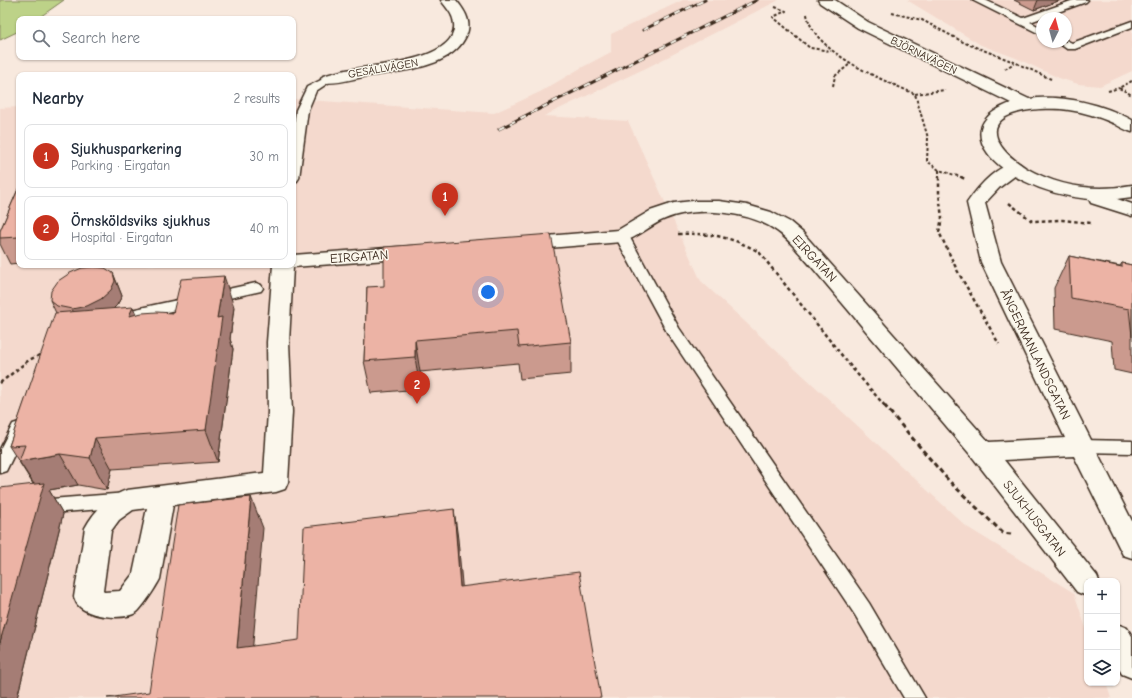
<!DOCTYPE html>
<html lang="en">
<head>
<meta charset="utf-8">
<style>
	body { margin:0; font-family:"Comic Neue",sans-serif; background:#f6f6f7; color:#1f2937 }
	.controls { position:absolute; right:12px; bottom:12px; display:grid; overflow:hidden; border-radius:8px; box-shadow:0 1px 3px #0004 }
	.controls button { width:36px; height:36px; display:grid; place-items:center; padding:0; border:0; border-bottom:1px solid #e0e1e3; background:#fff; color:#1f2937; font:20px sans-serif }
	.compass { position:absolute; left:1036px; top:12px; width:36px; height:36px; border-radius:50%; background:#fff; box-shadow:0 1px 3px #0004; rotate:6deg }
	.you { position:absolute; left:488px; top:292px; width:14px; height:14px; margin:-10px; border:3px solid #fff; border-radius:50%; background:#1a73e8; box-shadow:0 0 0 6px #1a73e833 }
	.badge { display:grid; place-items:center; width:26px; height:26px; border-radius:50%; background:#c8321e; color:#fff; font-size:13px; font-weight:700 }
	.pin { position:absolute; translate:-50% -33px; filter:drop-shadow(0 1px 2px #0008) }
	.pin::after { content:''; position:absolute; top:21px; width:14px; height:12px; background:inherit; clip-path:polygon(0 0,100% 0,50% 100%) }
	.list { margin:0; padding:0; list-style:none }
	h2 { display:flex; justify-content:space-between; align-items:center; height:52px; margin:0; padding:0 16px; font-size:17px }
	h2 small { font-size:13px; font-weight:400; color:#747a83 }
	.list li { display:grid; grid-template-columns:26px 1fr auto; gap:12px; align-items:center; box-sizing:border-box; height:64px; margin:0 8px 8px; padding:0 8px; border:1px solid #e0e1e3; border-radius:8px }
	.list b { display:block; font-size:15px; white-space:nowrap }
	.list p { margin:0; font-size:13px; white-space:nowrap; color:#747a83 }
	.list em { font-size:13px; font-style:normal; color:#747a83 }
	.icon { flex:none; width:22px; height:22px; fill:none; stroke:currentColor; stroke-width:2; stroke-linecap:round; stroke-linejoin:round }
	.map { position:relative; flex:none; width:1132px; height:698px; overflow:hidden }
	.search { position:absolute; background:#fff; box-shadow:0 1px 3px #0004; left:16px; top:16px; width:280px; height:44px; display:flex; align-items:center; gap:10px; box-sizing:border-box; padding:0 14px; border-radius:8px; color:#747a83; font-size:15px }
	.panel { position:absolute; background:#fff; box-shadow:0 1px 3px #0004; left:16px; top:72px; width:280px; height:196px; border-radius:8px }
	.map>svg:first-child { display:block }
</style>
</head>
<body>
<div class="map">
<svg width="1132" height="698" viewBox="0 0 1132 698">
	<rect width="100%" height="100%" fill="#f8e9de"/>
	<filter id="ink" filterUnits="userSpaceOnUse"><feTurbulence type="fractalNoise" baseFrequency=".025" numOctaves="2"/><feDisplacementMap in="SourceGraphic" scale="8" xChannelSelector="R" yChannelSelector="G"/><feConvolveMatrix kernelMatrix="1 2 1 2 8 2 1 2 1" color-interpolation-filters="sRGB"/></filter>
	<g filter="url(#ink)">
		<path fill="#f4d9cd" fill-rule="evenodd" d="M683,0H779L648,67L544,116L628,121L701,281L967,527L1074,593L1087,631V683H1106L1111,698H0V108L19,107V265H293V99L494,113L540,92L579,69L611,52V34Z
			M907,0H1132V71L1100,86L1078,84L1059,78L1016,58L981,45ZM1042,18H1066V42H1042Z"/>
		<path fill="#bdd288" stroke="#7c7e53" d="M0,0H64L37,19H19V31L0,40Z"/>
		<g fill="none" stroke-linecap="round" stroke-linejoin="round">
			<defs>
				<path id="lane" d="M972,0H985L1023,18L1074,0H1088L1086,2L1030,22L1042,28V35Z
					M1132,21V27L1075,49H1067L1057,42H1066V40L1072,43Z
					M329,76L334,79L316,91L308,110L299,178L297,181L293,182V134L296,110L307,87Z
					M622,232L627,233L629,236L679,328L869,603L925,698H904L855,615L668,334L615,236L617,233Z
					M256,283L261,285L263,288L261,291L117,323L112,322L110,318L112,314L117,313Z
					M19,422L25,424L27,428L6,471L0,473V449L13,424Z
					M1081,440L1132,441V453L1081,452L1075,451L1073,446L1075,441Z
					M127,493L133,495L136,500L133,505L127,507L0,517V503Z"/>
				<path id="street" d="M441,0H456C466,12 473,24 465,38C450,68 398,72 368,76C356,78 335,85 323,82L321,79L323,76C333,73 343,70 353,69C378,65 458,60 454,24C453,13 446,8 441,0Z
					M1014,163L1020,164L1023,168L1020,172L1000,187L985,203L1001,262L1132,521V558L1123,555L1074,456L1004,460L1097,576L1099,581H1087V596L1077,592L974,459L811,266C800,254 790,240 777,231C750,211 695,206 665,219C650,225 638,238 622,242L523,250L516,248L513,244L516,240L523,238L618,230L650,211L674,203L693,201H719L747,205L771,212L790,222L803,233L989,442L1065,438L981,262L967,203C978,187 994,168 1014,163Z
					M413,246L420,248L423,252L420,256L413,258L293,267L289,342L292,412L288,482L285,489L276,492L173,505L160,579C156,587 143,607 137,612C124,621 88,617 78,605C76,603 75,599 74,597L85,528C94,511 109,496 127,490L264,473L268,412L267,342L273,265H293V255ZM147,508L133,574L120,591L104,592L103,591L111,531L119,520L133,510Z
					M1117,624L1127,628L1132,636V678L1122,674L1117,665Z"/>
				<path id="secondary" d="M818,0H835L868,22L1029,99C1062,94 1103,104 1132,120V132C1125,130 1119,126 1113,123C1099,117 1084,112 1069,110C1049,107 976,107 1001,146C1007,155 1017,162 1026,168C1059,187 1095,192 1132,185V197L1117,199L1132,204V216L1091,203L1089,199C1066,197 1044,191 1024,181C986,163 955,124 1011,103L858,28L820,3Z"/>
			</defs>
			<use href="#lane" stroke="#3b2a1e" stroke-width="3"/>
			<use href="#street" stroke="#3b2a1e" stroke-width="3"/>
			<use href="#secondary" stroke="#3b2a1e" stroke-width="3"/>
			<path stroke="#3b2a1e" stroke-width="2" stroke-dasharray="3 2" stroke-linecap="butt" d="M775,7L786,11L773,17L810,48L831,51
				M892,13L922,20L965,43L1014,62L1051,79
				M807,14C813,53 883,80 915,94L928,138L927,161L939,170L964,178
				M1005,69L1014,63
				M1132,81L1119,88L1132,95
				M833,86L835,76L850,64
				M1108,91L1119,88
				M915,94L945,90
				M939,170V178"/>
			<path stroke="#3b2a1e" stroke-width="2.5" stroke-dasharray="3.5 3" stroke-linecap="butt" d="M939,177V194L942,218L939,232L957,270L999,344
				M961,177L965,179
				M1009,203L1032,221L1062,220L1091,223
				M678,234C710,233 730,236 759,252L852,368L885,406
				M0,383L29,360L44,353"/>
			<path stroke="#3b2a1e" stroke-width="3" stroke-dasharray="5 3.5" stroke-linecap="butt" d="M884,405L949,481L1003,533L1011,534"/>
			<use href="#lane" fill="#fbf7ec" fill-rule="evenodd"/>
			<use href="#street" fill="#fbf7ec" fill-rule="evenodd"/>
			<use href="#secondary" fill="#fbf7ec" fill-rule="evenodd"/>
			<defs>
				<path id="rail" d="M643,30L705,0
					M499,129L757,0"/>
			</defs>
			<use href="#rail" stroke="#3b2a1e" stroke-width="3"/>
			<use href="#rail" stroke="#fbf7ec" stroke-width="2" stroke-dasharray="6" stroke-linecap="butt"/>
		</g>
		<path fill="#cb9a8e" stroke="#3b2a1e" d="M1014,0H1061L1034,10Z
			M19,187V263L10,264L0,244V231Z
			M1069,256L1120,266L1122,263L1132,265V374L1114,370L1112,341L1055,329L1054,288Z
			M113,273L122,296L117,305L114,308L136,315L173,313L234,307L230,339L233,349L218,462L112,469L107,490L78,485L49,490L63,514L17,698H0L33,484L9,446L56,313L50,300Z
			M367,287L571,342V374L520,379L518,363L420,372V389L371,393L364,361Z"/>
		<path fill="#a57d74" stroke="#3b2a1e" d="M1038,0H1061L1034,10Z
			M113,273L122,296L117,305L108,314L80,324L72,309Z
			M224,276L234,307L230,339L233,349L218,462L206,430L217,318Z
			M133,307L146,338L129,316Z
			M415,340L420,372V389L415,357Z
			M95,438L112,469L107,490L90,458Z
			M60,454L78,485L49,490L63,514L17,698H0V642L39,492L19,461Z
			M251,497L263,528L250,677L237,648Z
			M454,509L458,539L465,617L460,587Z"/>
		<path fill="#ecb3a5" stroke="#3b2a1e" d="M19,187V237L0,238V231Z
			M551,234L571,342L519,347L517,331L415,340V357L364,361L367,287L384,286V247Z
			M1069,256L1122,267V263L1132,265V336L1129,309L1071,298Z
			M94,267L105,268L113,273L115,281L111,290L101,299L87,306L72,309L57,306L50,300L51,291L58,281L70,273L82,268Z
			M224,276L217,318L222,317L206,430L95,438L90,458L60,454L19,461L25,445L9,446L55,313L133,307L129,316L142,313L157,312L173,313L181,279Z
			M44,483L0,642V488Z
			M251,497L237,648L299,640L304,527L454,509L460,587L579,572L601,698H107L149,692L178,505Z"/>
	</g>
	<g text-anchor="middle" stroke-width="3" stroke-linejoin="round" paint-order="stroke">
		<g font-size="11" fill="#3b2a1e" stroke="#fbf7ec">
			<text transform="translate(924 55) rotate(26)" y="4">BJÖRNAVÄGEN</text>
			<text transform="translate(383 68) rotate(-10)" y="4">GESÄLLVÄGEN</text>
		</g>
		<g font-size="13" fill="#3b2a1e" stroke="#fbf7ec">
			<text transform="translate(359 256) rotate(-4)" y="5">EIRGATAN</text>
			<text transform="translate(815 258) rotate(47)" y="5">EIRGATAN</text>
			<text transform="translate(1036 354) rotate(64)" y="5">ÅNGERMANLANDSGATAN</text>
			<text transform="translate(1035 518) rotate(52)" y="5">SJUKHUSGATAN</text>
		</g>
	</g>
</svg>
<div class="controls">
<button>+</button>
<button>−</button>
<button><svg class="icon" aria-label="layers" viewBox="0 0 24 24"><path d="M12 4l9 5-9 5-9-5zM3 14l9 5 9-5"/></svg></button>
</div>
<svg class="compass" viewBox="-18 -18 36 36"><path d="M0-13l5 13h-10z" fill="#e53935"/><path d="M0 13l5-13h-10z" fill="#747a83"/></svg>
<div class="you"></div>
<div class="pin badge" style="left:445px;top:216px">1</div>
<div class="pin badge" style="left:417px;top:404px">2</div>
<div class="search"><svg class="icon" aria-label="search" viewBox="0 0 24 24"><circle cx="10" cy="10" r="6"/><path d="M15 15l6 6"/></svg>Search here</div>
<section class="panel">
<h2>Nearby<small>2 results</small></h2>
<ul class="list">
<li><span class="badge">1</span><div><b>Sjukhusparkering</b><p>Parking · Eirgatan</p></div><em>30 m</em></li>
<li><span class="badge">2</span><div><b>Örnsköldsviks sjukhus</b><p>Hospital · Eirgatan</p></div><em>40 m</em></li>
</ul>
</section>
</div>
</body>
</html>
